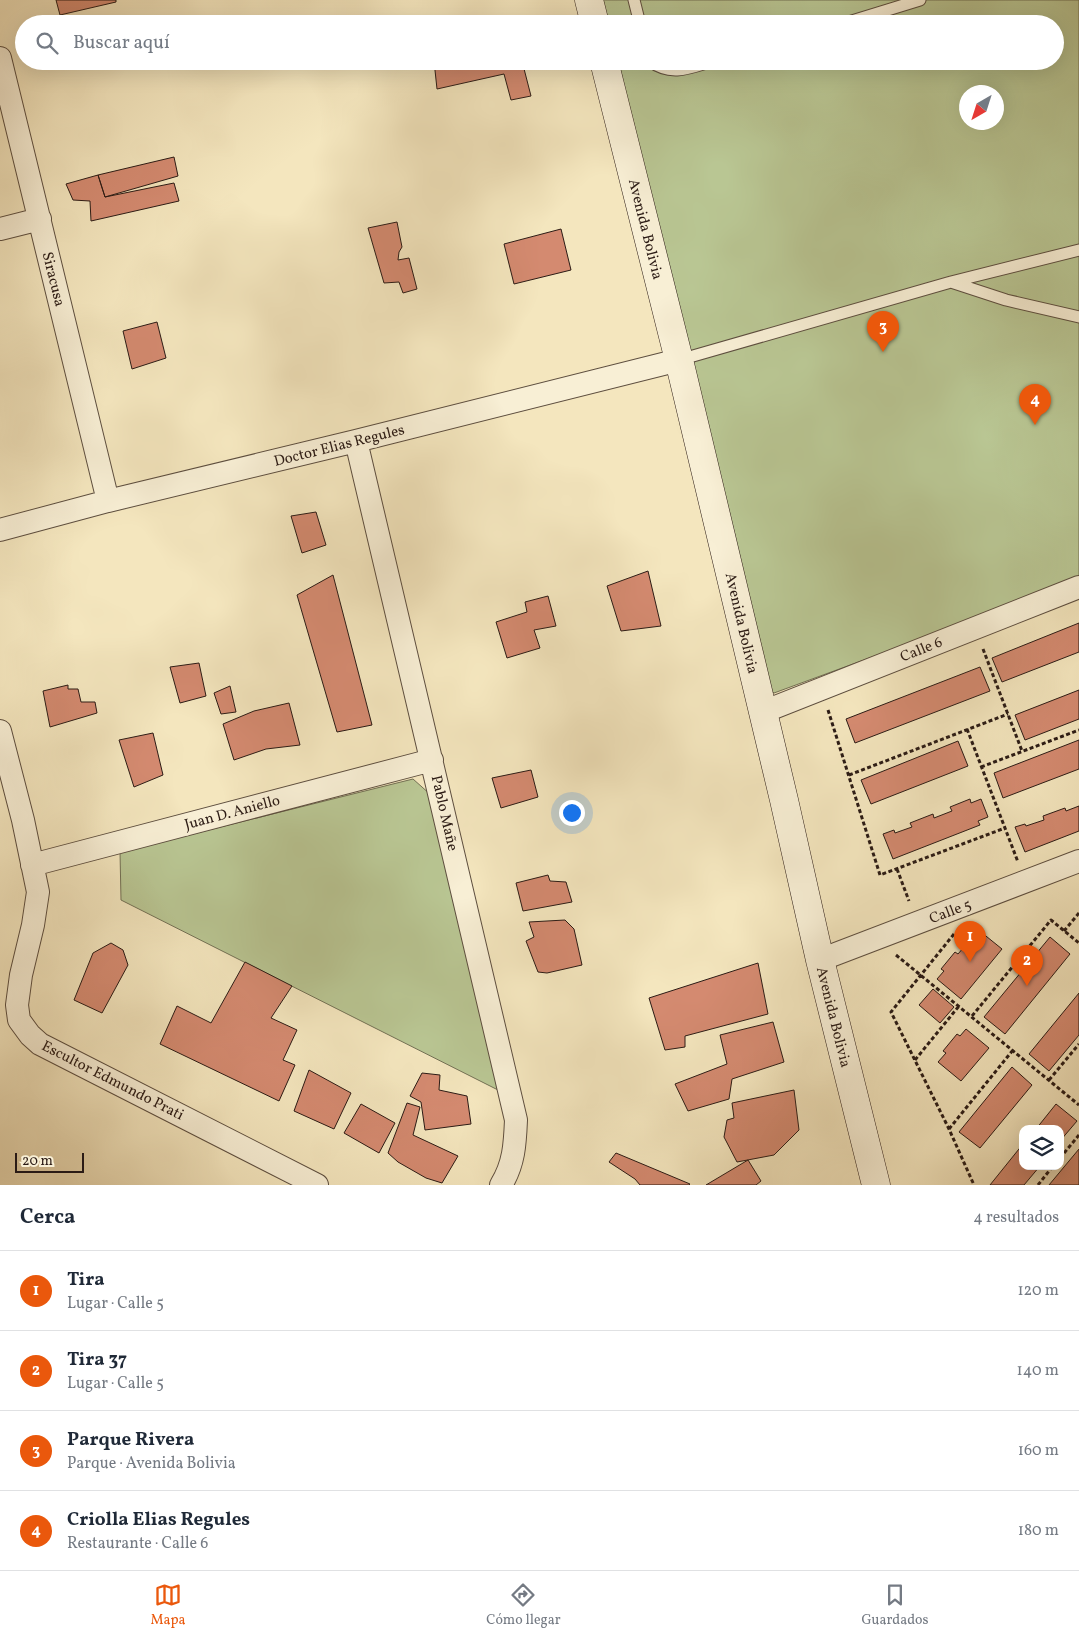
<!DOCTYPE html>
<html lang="es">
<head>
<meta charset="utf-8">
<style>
	body { margin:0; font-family:Vollkorn,serif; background:#f6f6f7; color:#1f2937 }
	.controls { position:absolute; right:15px; bottom:15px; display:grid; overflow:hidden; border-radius:10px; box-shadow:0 5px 20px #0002 }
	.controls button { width:45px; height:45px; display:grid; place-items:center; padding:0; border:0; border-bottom:1px solid #e0e1e3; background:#fff; color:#1f2937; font:25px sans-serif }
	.compass { position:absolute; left:959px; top:85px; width:45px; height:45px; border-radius:50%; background:#fff; box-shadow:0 5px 20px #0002; rotate:219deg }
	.scale { position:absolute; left:15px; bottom:12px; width:69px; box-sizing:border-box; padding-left:5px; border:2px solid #2b1b15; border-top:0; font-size:14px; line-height:18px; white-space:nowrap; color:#2b1b15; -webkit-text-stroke:4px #f8efd5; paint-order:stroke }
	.you { position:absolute; left:571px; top:812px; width:18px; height:18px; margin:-12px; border:4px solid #fff; border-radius:50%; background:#1a73e8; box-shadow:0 0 0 8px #1a73e833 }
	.badge { display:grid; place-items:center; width:32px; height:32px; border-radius:50%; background:#ea580c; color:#fff; font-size:16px; font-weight:700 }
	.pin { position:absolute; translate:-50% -41px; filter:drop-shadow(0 1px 2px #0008) }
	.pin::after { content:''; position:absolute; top:26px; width:18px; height:15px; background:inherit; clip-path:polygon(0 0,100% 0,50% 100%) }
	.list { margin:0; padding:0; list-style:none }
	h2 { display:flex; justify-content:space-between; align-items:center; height:65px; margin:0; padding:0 20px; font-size:21px }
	h2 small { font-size:16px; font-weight:400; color:#747a83 }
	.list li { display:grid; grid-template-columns:32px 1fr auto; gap:15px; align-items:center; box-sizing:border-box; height:80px; padding:0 20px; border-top:1px solid #e0e1e3 }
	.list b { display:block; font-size:19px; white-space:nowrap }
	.list p { margin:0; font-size:16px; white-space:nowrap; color:#747a83 }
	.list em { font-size:16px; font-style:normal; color:#747a83 }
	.icon { flex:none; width:28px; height:28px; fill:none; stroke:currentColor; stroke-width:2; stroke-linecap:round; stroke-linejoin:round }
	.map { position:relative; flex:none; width:1079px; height:1185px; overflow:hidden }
	.search { position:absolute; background:#fff; box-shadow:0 5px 20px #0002; left:15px; right:15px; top:15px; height:55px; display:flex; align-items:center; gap:12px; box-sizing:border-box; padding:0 18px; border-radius:28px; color:#747a83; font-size:19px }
	.sheet { height:385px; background:#fff }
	nav { display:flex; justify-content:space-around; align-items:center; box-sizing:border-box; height:70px; border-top:1px solid #e0e1e3; background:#fff; font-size:14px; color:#747a83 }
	nav a { display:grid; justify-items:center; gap:2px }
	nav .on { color:#ea580c }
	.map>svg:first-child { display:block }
</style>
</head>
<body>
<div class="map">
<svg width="1079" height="1185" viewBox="0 0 1079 1185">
	<rect width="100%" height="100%" fill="#f4e6be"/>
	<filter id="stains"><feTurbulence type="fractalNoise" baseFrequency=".004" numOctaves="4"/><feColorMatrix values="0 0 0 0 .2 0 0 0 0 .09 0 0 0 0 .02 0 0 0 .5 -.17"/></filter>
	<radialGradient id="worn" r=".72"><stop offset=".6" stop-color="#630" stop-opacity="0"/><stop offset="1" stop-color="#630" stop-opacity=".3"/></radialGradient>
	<path fill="#b9c693" stroke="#727054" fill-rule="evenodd" d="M602,0H1079V581L774,693L768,689L617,61H1055V24H608ZM966,92H996V122H966Z
		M413,779L431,795L500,1091L121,900L120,852Z"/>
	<path fill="#d48a70" stroke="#2b1b15" d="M56,0H116V2L60,15Z
		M434,61H522L531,96L511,100L504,74L437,89Z
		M174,157L178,176L105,197L98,175Z
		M98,175L105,197L174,183L179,201L91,221L90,201L73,200L66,184Z
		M397,222L402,247L399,252L398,260L409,258L417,289L403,293L399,282L384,283L368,228Z
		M561,229L571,270L514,284L504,244Z
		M157,322L166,358L132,369L123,331Z
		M316,512L326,545L302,553L291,516Z
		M648,571L661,626L621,631L607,586Z
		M333,575L372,725L337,732L297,595Z
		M548,596L556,626L534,630L540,648L507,658L496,622L527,612L525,602Z
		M1079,623V652L1002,682L992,658Z
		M199,663L206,696L180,703L170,667Z
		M980,667L990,691L855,743L846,719Z
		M68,685V689H78L81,702H95L97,713L50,727L43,691Z
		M230,686L236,712L221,714L214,693Z
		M1079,690V719L1025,740L1015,715Z
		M289,703L300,745L266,749L234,760L223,724L254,711Z
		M153,733L163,775L134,787L119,740Z
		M1079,740V769L1003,798L994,773Z
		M958,741L968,766L871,804L861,780Z
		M531,770L538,797L501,808L492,778Z
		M970,799L971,803L981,799L988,817L978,821L980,825L893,859L883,834L894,830L895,833L912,827L910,823L933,814L934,818L952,811L950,807Z
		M1079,806V831L1025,852L1015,827L1025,824L1026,826L1044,820L1043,816L1065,808L1066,811Z
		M548,875L550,881L566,882L572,902L523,911L516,883Z
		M565,920L574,929L582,965L547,973L538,972L526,941L534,937L529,922Z
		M976,928L1002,949L961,999L937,979L944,971L941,969L955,952L958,954L971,939L968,937Z
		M1050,937L1070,954L1005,1034L984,1017Z
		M111,943L123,950L128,965L102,1013L74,1000L93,953Z
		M245,962L292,986L271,1018L297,1030L283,1060L295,1065L279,1101L160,1044L177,1006L211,1023Z
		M758,963L768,1014L685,1036V1047L665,1050L649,998Z
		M933,989L954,1007L940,1023L919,1005Z
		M1079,993V1035L1049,1071L1029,1054Z
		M773,1022L784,1062L732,1079L729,1099L688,1111L675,1084L727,1064L720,1035Z
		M966,1029L989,1048L961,1081L938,1062L946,1053L943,1051L957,1034L960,1036Z
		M1012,1067L1032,1085L980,1148L959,1132Z
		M309,1070L351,1093L334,1129L294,1111Z
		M422,1073L440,1075L439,1090L467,1096L471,1124L425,1130L421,1102L410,1096Z
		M794,1090L799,1130L774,1155L737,1162L724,1137L727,1120L734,1118L732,1103Z
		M407,1103L420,1107L413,1135L458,1156L442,1183L426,1178L398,1162L388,1153Z
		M361,1104L395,1123L379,1153L344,1133Z
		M1056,1104L1077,1121L1060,1141V1129H1036Z
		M1023,1144V1166H1040L1024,1185H990Z
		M1079,1149V1185H1049Z
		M616,1153L690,1184L689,1185H640L635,1179L609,1162Z
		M748,1160L761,1181L756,1185H706Z"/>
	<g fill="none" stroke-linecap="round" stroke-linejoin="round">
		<defs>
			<path id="lane" d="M634,0L640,24
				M842,24L920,0
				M650,61C671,77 690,68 713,61
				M951,282L1006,300L1079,317
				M679,360L951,282L1079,250"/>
			<path id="street" d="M0,58L108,501
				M0,229L40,219
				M356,441L516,1120C515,1144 514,1164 501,1185
				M0,530L108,501L356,441L679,360
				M763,712L1079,587
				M0,731L23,820L38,892L33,925L21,975L17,1005L19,1020L30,1035L40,1044L317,1185
				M32,865L432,760
				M820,960L1079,861"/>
			<path id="secondary" d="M589,0L595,24
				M604,61L679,360L784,800L820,960L876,1185"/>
		</defs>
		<use href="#lane" stroke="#5d4e3f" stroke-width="13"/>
		<use href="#street" stroke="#5d4e3f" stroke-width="24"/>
		<use href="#secondary" stroke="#2b1b15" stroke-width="29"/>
		<path stroke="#2b1b15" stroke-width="3" stroke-dasharray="4 2.5" stroke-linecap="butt" d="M983,649L1022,751
			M828,710L880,875L1005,828
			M967,729L1018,862
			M981,767L1079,730
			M849,775L1008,714
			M897,869L909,901
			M1064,931L1079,913
			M954,934L891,1012L949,1129L974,1185
			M896,955L1079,1105
			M972,1016L1051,920L1079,943
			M915,1060L959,1006
			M1049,1080L1079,1044
			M949,1129L1013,1050
			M1060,1158L1079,1135
			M1038,1185L1053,1166"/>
		<use href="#lane" stroke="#f8efd5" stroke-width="11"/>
		<use href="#street" stroke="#f8efd5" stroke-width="22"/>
		<use href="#secondary" stroke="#f8efd5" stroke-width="28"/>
	</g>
	<g text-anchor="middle" stroke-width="5" stroke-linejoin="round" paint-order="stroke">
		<g font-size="15" fill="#2b1b15" stroke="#f8efd5">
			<text transform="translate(646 229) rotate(76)" y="5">Avenida Bolivia</text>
			<text transform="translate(54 279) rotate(76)" y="5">Siracusa</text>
			<text transform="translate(339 445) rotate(-14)" y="5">Doctor Elias Regules</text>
			<text transform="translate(742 623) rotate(77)" y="5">Avenida Bolivia</text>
			<text transform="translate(921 649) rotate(-22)" y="5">Calle 6</text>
			<text transform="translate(232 812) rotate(-15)" y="5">Juan D. Aniello</text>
			<text transform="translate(445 813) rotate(77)" y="5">Pablo Mañe</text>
			<text transform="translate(950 911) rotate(-21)" y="5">Calle 5</text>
			<text transform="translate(834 1017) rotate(76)" y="5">Avenida Bolivia</text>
			<text transform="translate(113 1080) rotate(27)" y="5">Escultor Edmundo Prati</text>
		</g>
	</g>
	<rect width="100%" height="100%" filter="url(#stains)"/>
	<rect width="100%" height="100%" fill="url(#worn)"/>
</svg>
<div class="controls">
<button><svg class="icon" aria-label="layers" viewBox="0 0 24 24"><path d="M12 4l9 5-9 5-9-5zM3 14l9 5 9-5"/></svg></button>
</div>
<svg class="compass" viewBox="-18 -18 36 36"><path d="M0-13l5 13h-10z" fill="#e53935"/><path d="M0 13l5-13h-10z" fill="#747a83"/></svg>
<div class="scale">20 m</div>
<div class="you"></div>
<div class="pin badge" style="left:970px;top:962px">1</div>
<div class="pin badge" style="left:1027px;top:986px">2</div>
<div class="pin badge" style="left:883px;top:352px">3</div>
<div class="pin badge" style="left:1035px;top:425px">4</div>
<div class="search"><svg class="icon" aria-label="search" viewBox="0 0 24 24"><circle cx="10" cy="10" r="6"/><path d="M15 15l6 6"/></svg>Buscar aquí</div>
</div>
<section class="sheet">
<h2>Cerca<small>4 resultados</small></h2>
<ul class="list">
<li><span class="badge">1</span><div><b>Tira</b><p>Lugar · Calle 5</p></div><em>120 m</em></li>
<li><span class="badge">2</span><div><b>Tira 37</b><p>Lugar · Calle 5</p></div><em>140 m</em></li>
<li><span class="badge">3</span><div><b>Parque Rivera</b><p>Parque · Avenida Bolivia</p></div><em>160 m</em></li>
<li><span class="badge">4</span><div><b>Criolla Elias Regules</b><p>Restaurante · Calle 6</p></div><em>180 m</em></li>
</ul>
</section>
<nav>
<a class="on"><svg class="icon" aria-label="map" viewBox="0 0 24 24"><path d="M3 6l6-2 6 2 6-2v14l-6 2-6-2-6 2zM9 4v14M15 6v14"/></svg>Mapa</a>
<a><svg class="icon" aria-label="directions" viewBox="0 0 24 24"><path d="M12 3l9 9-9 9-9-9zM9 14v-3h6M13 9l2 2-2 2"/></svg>Cómo llegar</a>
<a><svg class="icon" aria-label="saved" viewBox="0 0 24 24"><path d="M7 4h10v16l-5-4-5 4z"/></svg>Guardados</a>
</nav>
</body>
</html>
